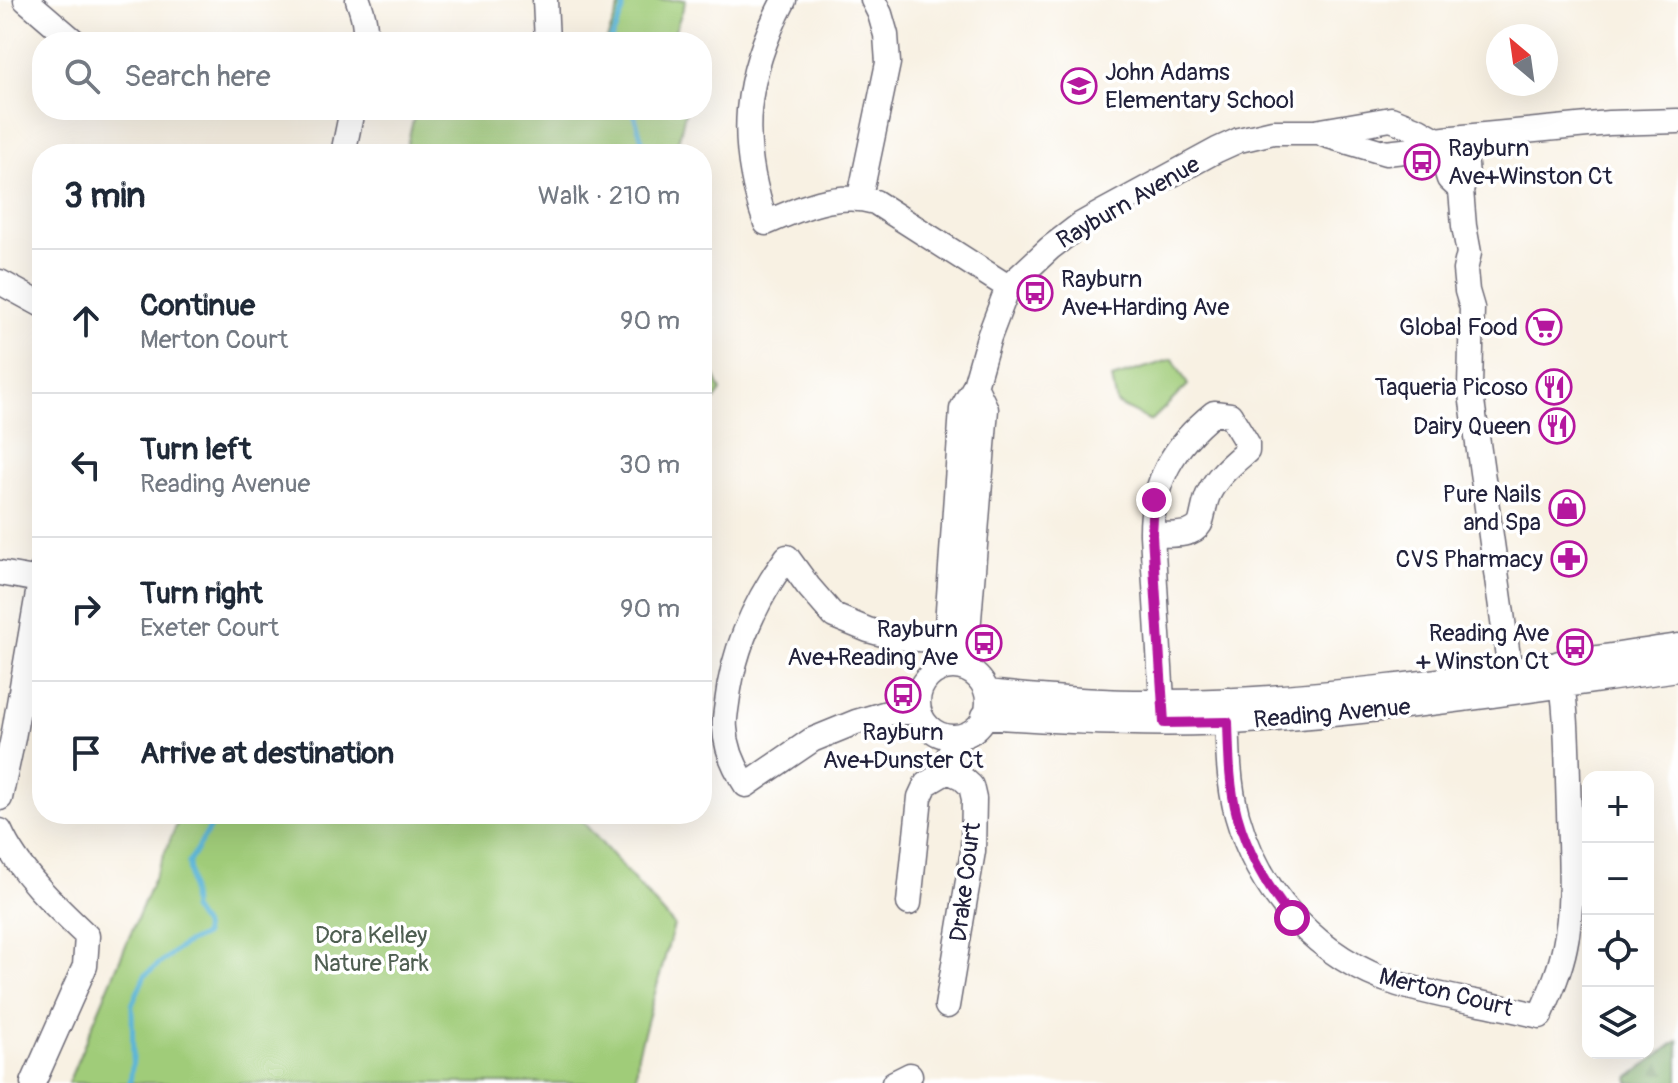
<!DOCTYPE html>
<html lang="en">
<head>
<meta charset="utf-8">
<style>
	body { margin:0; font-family:Pangolin,sans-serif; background:#f6f6f7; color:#1f2937 }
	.controls { position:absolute; right:24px; bottom:24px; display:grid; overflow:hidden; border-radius:16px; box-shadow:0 8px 32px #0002 }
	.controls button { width:72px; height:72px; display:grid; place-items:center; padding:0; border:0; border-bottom:2px solid #e0e1e3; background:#fff; color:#1f2937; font:40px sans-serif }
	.compass { position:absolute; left:1486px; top:24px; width:72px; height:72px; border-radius:50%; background:#fff; box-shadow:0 8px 32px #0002; rotate:331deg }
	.stop { position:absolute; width:24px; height:24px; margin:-18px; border:6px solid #b5179e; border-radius:50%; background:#fff }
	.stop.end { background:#b5179e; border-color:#fff; box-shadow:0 2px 8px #0008 }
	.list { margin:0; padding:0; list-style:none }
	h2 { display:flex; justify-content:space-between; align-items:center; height:104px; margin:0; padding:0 32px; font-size:34px }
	h2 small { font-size:26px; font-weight:400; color:#747a83 }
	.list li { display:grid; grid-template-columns:52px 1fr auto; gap:24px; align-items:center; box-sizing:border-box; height:144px; padding:0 32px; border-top:2px solid #e0e1e3 }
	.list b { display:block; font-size:30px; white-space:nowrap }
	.list p { margin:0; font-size:26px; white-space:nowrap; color:#747a83 }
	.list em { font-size:26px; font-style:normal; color:#747a83 }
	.icon { flex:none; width:44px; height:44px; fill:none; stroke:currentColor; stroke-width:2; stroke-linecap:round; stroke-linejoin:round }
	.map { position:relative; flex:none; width:1678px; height:1083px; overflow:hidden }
	.search { position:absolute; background:#fff; box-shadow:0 8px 32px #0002; left:32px; top:32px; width:680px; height:88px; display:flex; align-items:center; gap:20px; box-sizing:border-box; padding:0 28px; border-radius:32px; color:#747a83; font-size:30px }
	.panel { position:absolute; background:#fff; box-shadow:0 8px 32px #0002; left:32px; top:144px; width:680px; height:680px; border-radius:32px }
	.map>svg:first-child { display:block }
</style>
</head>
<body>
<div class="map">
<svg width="1678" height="1083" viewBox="0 0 1678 1083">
	<defs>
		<pattern id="forest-firs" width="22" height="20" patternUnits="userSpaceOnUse" patternTransform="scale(2)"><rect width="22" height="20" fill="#80b069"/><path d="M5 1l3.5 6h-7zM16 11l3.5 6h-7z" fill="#688f58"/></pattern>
	</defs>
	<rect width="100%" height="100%" fill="#fff"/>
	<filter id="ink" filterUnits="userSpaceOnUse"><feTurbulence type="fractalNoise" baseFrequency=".0125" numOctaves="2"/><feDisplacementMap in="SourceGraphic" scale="16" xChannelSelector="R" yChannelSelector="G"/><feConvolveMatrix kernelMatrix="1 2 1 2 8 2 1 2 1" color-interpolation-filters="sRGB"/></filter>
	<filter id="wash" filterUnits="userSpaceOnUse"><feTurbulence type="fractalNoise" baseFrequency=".006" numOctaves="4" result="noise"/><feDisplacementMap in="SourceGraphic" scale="32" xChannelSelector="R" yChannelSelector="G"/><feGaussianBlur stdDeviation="1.8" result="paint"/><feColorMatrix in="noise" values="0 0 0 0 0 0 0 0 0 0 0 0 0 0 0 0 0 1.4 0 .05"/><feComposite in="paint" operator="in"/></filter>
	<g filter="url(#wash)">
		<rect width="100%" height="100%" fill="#f8f1e3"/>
		<path fill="url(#forest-firs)" stroke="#516952" stroke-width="2" d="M1678,1040V1083H1629L1628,1078Z"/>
		<path fill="#a0cc79" stroke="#61775a" stroke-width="2" d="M622,0H686L671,42H606Z
			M500,110H682L685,113L675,154H405L414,116Z
			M702,346L721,391L702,417Z
			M1173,359L1188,385L1151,421L1117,404L1112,378Z
			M181,814H581L582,821L674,925L638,1054L636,1083H68Z"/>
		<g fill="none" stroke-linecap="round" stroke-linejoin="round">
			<path stroke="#5bb5d8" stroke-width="5" d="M610,42L623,11V0
				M633,110L646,154
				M130,1083L133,1059L132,1005L145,975L183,945L204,935L203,926L192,909L189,862L211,826L210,814"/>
		</g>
	</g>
	<g filter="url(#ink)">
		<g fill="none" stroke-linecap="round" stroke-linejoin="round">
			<defs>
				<path id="minor" d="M26,0L75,42
					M358,0C363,14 367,27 364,42
					M545,0L547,42
					M784,0C744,77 737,140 766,223C800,208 838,191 875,202L1008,287
					M1325,135L1386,153L1413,150L1437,140L1453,138L1609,123L1678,121
					M1463,137L1467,175L1461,190L1464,226L1469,253L1465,270L1467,291L1472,308L1470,387L1512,685
					M1437,140L1449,179L1461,190
					M343,154L352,110
					M860,197L888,63L886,35L880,14L873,0
					M0,282L42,305
					M1214,413L1230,415L1247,443V451C1232,464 1218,475 1209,493C1204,502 1203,518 1200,524C1192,538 1166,534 1152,535C1151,483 1174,445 1214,413Z
					M1152,535L1163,717
					M0,573L40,580
					M918 702a35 35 0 1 1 70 0a35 35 0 1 1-70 0Z
					M944,668L962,409L975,386L989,337L1008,287L1050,248L1080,225L1103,212L1217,150L1239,140L1273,132H1315L1391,119L1419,130L1437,140
					M965,669L986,409L975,386
					M987,692C1045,698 1104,703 1163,702C1336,701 1508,671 1678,646
					M1227,700C1228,738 1227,778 1237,815C1259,894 1319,959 1398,984C1444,998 1493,1004 1540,1016C1550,993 1560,971 1565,946C1574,903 1570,855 1569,811C1567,762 1568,712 1559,663
					M919,711L887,713L856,722L812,740L746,785C734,767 726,749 725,728C724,720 726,711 727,703C733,650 756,600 787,557L808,586L834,616L868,630L893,637L945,641
					M984,716C1077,722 1170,727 1263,720C1402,710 1540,688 1678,669
					M0,798L13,738L42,570
					M0,831C17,870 56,907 87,936L85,966L33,1083
					M909,903L920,797L926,784L948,771L949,755
					M947,1006L973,851L974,799L971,786L961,777L948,771
					M894,1083L910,1075"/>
			</defs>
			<use href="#minor" stroke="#6d6a76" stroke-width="27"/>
			<use href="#minor" stroke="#fff" stroke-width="24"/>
		</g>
	</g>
	<g fill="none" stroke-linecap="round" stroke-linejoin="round" filter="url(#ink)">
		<path stroke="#b5179e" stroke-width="10" d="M1154,500L1152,535L1164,723L1228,722C1229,753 1229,785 1237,815C1247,852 1268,889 1292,918"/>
	</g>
	<defs>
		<symbol id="school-ring" viewBox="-11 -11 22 22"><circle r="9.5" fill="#fff" stroke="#b5179e" stroke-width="1.5"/><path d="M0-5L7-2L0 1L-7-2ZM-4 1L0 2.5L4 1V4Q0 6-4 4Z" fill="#b5179e"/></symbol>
		<symbol id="bus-ring" viewBox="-11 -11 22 22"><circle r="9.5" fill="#fff" stroke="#b5179e" stroke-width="1.5"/><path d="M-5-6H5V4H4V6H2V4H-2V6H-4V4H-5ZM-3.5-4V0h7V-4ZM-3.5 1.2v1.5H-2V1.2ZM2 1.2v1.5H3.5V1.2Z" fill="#b5179e"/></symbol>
		<symbol id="supermarket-ring" viewBox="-11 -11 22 22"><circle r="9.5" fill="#fff" stroke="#b5179e" stroke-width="1.5"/><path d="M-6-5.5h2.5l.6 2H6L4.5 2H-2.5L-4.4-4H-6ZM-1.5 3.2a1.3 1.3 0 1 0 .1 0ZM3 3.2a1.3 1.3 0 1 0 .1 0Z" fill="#b5179e"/></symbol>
		<symbol id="restaurant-ring" viewBox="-11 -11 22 22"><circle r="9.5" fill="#fff" stroke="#b5179e" stroke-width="1.5"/><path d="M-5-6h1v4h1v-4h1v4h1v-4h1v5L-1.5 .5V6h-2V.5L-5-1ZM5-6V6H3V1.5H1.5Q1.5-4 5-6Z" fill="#b5179e"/></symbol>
		<symbol id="shop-ring" viewBox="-11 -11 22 22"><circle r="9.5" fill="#fff" stroke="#b5179e" stroke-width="1.5"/><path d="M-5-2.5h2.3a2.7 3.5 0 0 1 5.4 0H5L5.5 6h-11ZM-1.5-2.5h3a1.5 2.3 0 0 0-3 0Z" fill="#b5179e"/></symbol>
		<symbol id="pharmacy-ring" viewBox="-11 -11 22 22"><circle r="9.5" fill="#fff" stroke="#b5179e" stroke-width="1.5"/><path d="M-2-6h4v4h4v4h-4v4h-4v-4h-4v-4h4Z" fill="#b5179e"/></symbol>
	</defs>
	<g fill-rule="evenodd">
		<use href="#school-ring" x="1059" y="66" width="40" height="40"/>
		<use href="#bus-ring" x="1402" y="142" width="40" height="40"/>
		<use href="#bus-ring" x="1015" y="273" width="40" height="40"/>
		<use href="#supermarket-ring" x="1524" y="307" width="40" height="40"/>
		<use href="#restaurant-ring" x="1534" y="367" width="40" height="40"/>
		<use href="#restaurant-ring" x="1537" y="406" width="40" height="40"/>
		<use href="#shop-ring" x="1547" y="488" width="40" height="40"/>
		<use href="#pharmacy-ring" x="1549" y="539" width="40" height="40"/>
		<use href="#bus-ring" x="964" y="623" width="40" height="40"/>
		<use href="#bus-ring" x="1555" y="627" width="40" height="40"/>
		<use href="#bus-ring" x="883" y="675" width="40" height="40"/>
	</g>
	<g text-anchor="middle" stroke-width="7" stroke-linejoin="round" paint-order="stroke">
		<g font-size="24" fill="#22223b" stroke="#fff" text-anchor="end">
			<text x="1105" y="80" text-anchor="start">John Adams<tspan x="1105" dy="28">Elementary School</tspan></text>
			<text x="1448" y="156" text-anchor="start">Rayburn<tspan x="1448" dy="28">Ave+Winston Ct</tspan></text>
			<text x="1061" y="287" text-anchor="start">Rayburn<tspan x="1061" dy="28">Ave+Harding Ave</tspan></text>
			<text x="1518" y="335">Global Food</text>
			<text x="1528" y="395">Taqueria Picoso</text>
			<text x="1531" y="434">Dairy Queen</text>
			<text x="1541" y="502">Pure Nails<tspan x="1541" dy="28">and Spa</tspan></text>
			<text x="1543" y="567">CVS Pharmacy</text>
			<text x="958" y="637">Rayburn<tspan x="958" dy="28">Ave+Reading Ave</tspan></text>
			<text x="1549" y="641">Reading Ave<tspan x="1549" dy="28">+ Winston Ct</tspan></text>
			<text x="903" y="740" text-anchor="middle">Rayburn<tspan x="903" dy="28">Ave+Dunster Ct</tspan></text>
		</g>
		<g font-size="24" fill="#22223b" stroke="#fff">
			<text transform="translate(1128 202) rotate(-30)" y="8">Rayburn Avenue</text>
			<text transform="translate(1332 713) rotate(-5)" y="8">Reading Avenue</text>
			<text transform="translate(965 882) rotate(-83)" y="8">Drake Court</text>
			<text transform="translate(1446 992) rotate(14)" y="8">Merton Court</text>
		</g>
		<g font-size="24" fill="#4e5e51" stroke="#fff">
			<text x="371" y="943">Dora Kelley<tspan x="371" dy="28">Nature Park</tspan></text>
		</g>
	</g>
</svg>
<div class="controls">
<button>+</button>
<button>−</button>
<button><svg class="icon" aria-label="locate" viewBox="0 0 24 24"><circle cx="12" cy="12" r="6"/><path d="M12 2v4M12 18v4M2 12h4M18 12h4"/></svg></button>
<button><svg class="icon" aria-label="layers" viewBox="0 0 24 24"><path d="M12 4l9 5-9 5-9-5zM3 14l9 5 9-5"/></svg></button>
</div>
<svg class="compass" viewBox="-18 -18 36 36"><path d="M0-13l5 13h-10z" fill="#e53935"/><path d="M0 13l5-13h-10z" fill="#747a83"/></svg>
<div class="stop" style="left:1292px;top:918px"></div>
<div class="stop end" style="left:1154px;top:500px"></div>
<div class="search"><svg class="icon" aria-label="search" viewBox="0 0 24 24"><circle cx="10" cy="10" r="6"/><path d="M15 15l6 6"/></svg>Search here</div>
<section class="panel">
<h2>3 min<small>Walk · 210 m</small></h2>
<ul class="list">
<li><svg class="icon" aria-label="ahead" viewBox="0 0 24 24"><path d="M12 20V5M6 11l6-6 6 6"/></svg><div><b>Continue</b><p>Merton Court</p></div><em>90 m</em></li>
<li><svg class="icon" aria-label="left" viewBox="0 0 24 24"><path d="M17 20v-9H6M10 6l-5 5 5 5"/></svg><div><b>Turn left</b><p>Reading Avenue</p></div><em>30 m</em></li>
<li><svg class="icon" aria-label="right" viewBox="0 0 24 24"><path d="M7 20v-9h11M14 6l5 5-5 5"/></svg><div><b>Turn right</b><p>Exeter Court</p></div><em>90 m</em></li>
<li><svg class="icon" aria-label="arrive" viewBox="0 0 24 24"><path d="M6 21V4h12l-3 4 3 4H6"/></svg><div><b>Arrive at destination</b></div></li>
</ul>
</section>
</div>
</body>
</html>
